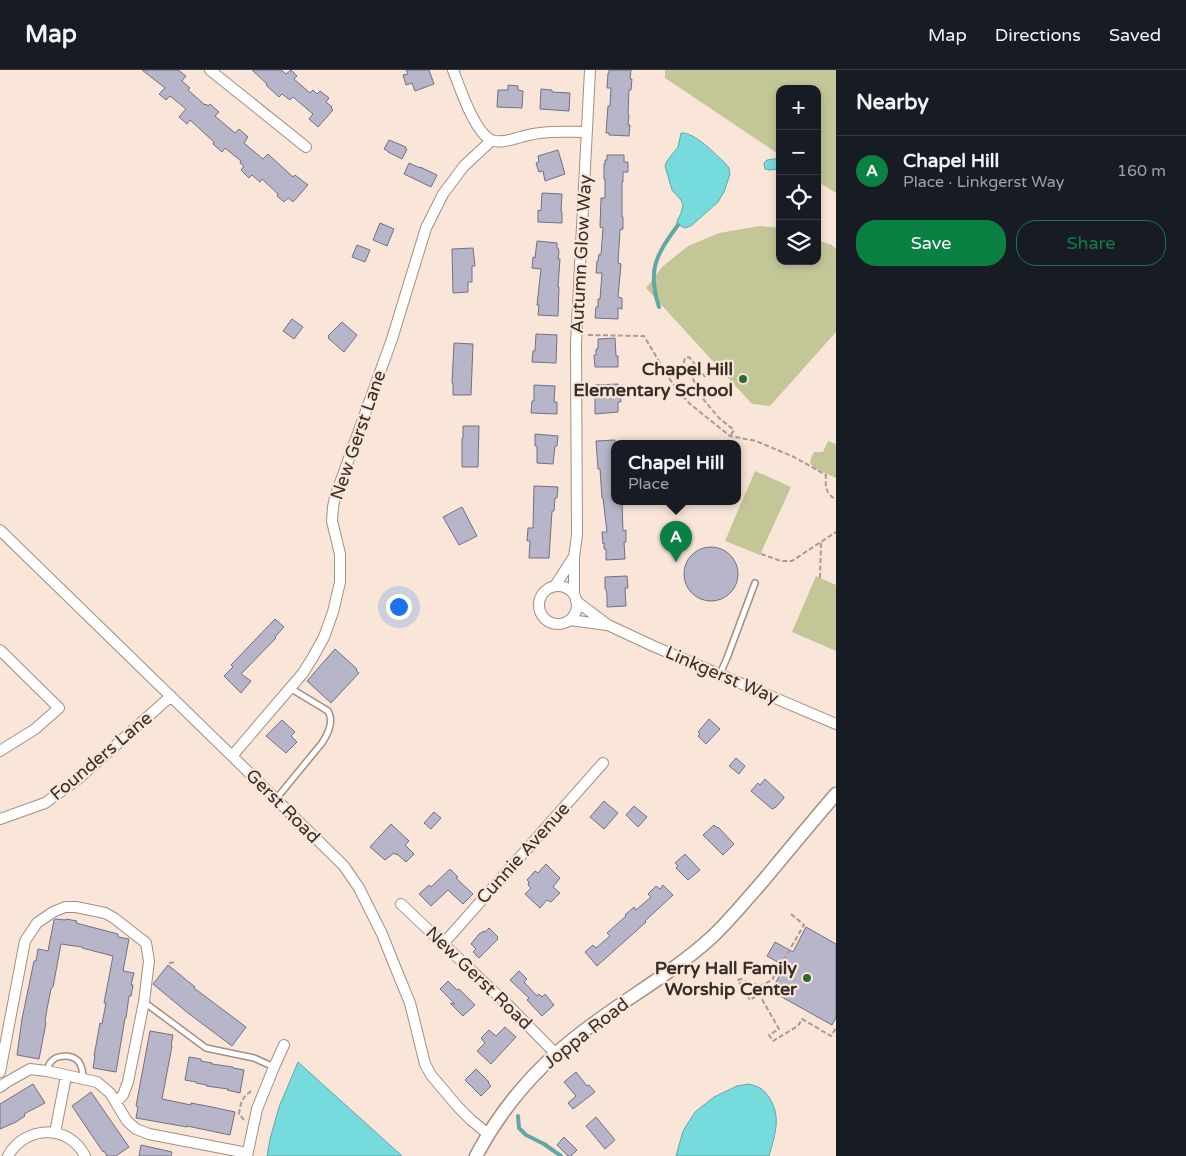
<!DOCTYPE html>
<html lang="en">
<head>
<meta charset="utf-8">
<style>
	body { margin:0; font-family:"Varela Round",sans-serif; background:#242831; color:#f1f3f6 }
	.controls { position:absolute; right:15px; top:15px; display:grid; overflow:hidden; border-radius:10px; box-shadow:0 2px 8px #0003 }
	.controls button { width:45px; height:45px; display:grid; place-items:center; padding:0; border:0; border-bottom:1px solid #363941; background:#171b24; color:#f1f3f6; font:25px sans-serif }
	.you { position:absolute; left:398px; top:536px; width:18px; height:18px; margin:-12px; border:4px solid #fff; border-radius:50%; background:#1a73e8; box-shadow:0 0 0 8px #1a73e833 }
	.badge { display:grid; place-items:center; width:32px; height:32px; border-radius:50%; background:#0b8043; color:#fff; font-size:16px; font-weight:700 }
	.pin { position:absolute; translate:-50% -41px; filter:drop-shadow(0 1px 2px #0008) }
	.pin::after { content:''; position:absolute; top:26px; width:18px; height:15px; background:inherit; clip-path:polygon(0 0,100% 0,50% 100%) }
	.popup { position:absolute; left:611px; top:370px; width:130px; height:65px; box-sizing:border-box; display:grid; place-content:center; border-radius:10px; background:#171b24; filter:drop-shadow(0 1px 4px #0005); font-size:16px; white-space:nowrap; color:#9ea1a6 }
	.popup b { font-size:19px; color:#f1f3f6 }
	.popup::after { content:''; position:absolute; left:50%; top:100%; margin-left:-10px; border:10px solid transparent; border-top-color:#171b24 }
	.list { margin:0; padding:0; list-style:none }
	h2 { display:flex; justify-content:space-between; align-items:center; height:65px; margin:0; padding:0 20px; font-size:21px }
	h2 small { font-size:16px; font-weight:400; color:#9ea1a6 }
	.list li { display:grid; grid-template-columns:32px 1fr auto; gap:15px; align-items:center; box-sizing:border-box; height:70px; padding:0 20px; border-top:1px solid #363941 }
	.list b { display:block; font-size:19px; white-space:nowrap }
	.list p { margin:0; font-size:16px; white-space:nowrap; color:#9ea1a6 }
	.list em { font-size:16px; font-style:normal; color:#9ea1a6 }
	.actions { display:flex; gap:10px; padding:15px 20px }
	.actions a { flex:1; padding:11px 0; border:1px solid #0b8043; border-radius:20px; text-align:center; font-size:18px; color:#0b8043 }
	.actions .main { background:#0b8043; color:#fff }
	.icon { flex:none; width:28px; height:28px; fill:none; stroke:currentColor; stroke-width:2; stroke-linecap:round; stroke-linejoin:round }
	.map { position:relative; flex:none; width:836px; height:1086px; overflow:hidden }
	header { display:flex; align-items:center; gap:30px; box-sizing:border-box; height:70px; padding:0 25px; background:#171b24; border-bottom:1px solid #363941 }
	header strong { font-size:24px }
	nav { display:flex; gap:28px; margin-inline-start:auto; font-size:18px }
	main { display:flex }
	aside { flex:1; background:#171b24 }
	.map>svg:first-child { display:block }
</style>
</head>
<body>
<header>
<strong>Map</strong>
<nav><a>Map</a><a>Directions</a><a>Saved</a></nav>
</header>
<main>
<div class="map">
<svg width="836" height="1086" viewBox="0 0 836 1086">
	<rect width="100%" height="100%" fill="#fae6d8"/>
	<path fill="#c3c798" d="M665,0H836V123L817,111V19H780V85L665,8Z
		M760,156L780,158V191H817V170L832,175L836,179V262L770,336L752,334L646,218L662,197L688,176L719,163Z
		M828,371L836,374V408L814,398L810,393L811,388L814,382H823Z
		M755,401L791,417L760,485L725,471Z
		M816,506L836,515V581L792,562Z"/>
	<path fill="#75dbdc" stroke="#62a7a6" d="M681,63C695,62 715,84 725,93L729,98L730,104L724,122L718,132L691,156L685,158L677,154V151L681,143L683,135L681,130L672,120L665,96L667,91L678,77Z
		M780,88V99L769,100L765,99L764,93L767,90Z
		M298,992L402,1086H267L270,1069L279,1037Z
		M749,1014C760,1017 764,1019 770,1029C782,1048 774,1067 769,1086H676L683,1061L695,1042L714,1027L737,1016Z"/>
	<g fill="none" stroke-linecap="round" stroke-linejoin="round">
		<path stroke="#62a7a6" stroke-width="4" d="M659,237C647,200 656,185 678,155
			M518,1046L519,1058L526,1065L544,1074L561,1086"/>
	</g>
	<path fill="#b7b5c9" stroke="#727083" d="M142,0H178L186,6L182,11L190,18L188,20L205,35L206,34L208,36L210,34L219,42L215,46L235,63L239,59L248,67L244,73L263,89L268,84L293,107L295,105L308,115L293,132L288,128L284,132L277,126L278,124L262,109L260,112L252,105L249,108L241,100L244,96L240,93L241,91L225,78L222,82L213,74L214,72L190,50L187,54L179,47L186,39L170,26L166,30L159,24L165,18Z
		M252,0H281L286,4L291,0L297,6L294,9L310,23L313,20L317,24L320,21L329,28L326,32L332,37L331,38L333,40L318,57L309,49L313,44L293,27L290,30L282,24L279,27L266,15L267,14Z
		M406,0H429L434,14L415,21L412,13L406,15L403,5L408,4Z
		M609,0H631L630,9H632L631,20H629L628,44L629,45L628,55H630L629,66L609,65V63H606L608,36H610L611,18H607L608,3H609Z
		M508,15L518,16V20L523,21L522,38L497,37L498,20H508Z
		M541,19L552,20V22L570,23L569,41L540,39Z
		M389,70L406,77L405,78L407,79L402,89L388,82V81L384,79Z
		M558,80L565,104L545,111L543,101L539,102L536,93L539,92L538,86Z
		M607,85H624V92H628V102H623V112H622V147H623V159L620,160L618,193L621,194L618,227L622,228V239L618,238V249L595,248L596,237H598V229H600L602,203H596L597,191H598L599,184L601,185L603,158L600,157L601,128H605V109H604V94H605V90H607Z
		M409,93L420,98V97L437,105L431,117L404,104Z
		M542,123L562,124L561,142H562V153L538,152V140L541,141Z
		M380,153L394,159L387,176L373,170Z
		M537,171L557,173V178H558L559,182L558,189H560L558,217H559L558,246L538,245L539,235H537L541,199L532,198L533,187L535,188Z
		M357,175L370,180L365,192L352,187Z
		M473,178L475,196H472V212H468V222L453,223L452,179Z
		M292,249L303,257L294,269L283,261Z
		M342,252L357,265L344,282L328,268L329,267L328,266Z
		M536,264L557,265L556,293L532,292L533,281H535Z
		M615,268L616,286H618V297H595L594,285H596V279H598V269Z
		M454,273L473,274L471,325H453V313H452Z
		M618,314V321H620L621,332H618V342L595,344V315Z
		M534,315L555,316L554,332H557V344L531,343L532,331H534Z
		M463,356H479L478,397H462V368H463Z
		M535,364L558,366L557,376H555L553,394L537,393V376H535Z
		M615,370V431H622L623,461L626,460V472H624L625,489L606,490V479H604V473L603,474L602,462H607L603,428H602L600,399H598L596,371Z
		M534,416L558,417L557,428H555L554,441H552L549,488H529L530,471H527L528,458H533Z
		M462,437L477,466L459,475L443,447Z
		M684 504a27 27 0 1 1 54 0a27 27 0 1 1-54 0Z
		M627,506L628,518H625L626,536L607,537V525L606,519H605V507Z
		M275,549L284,557L275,567L276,568L241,604L251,611L241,623L224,606L233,597L231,595Z
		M335,579L357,599L356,600L359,603L331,633L307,611Z
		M709,649L720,659L706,674L698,666L700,664L698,662Z
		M282,650L295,662L291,666L297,672L286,683L266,666Z
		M736,688L745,696L739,704L729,696Z
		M765,709L784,727V728L776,737L772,739L751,721L758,713L760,715Z
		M604,731L618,743L604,759L590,747Z
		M634,736L647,747L638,757L626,745Z
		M434,742L441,748L431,759L424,753Z
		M391,754L409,771L405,775L414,784L406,792L397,784L396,785L394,783L385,790L370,777Z
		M714,755L717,758L718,757L734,774L723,785L703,765Z
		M685,784L700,800L688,810L676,798L678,796L675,793Z
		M546,794L560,808L553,817L560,823L551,832L547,830L540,838L525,824L531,818L528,815L529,812L527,810L535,801L538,803Z
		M450,799L458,807L456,808L473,824L463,834L448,820L431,836L419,824L429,815L431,817Z
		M663,815L673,825L645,851L646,852L597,896L585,882L593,875L596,878L610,866L607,863L626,846L625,845L634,837L636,840L651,827L648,824L656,816L660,819Z
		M56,849L65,850L66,849L77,851L76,853L118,864V867L129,869L123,901L134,903L131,915H133L131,926H129L126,948H125L116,1002L93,998L95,986H94L100,953L102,954L106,933H104L113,886L82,878V877L61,874L53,917L51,919L47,939L45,952L46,953L39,989L17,985L22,949L34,891H36L38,879L48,881L54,850Z
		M806,857L836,874V948L832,955L771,921L785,896L767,886L775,872L793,882Z
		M489,858L498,867L497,868L498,869L479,888L473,882L476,879L471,874L479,864L484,861L485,862Z
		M168,895L195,917L194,918L246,957L232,976L188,943L153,914Z
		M519,901L527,909L524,912L537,926L539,924L542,927L545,924L554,935L542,946L527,930L529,928L510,910Z
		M448,911L457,920L459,919L475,935L463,946L450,933L455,934L440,919Z
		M505,957L516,967L491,994L477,981L485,973L481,968L489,960L496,966Z
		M150,961L173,965L171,976H172L162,1029L191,1035V1033L212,1037L235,1042L230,1065L187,1056V1057L136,1048L138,1037L136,1036Z
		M189,987L201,989V991L212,993V994L233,997V998L244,1000L240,1023L227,1020L228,1019L206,1016L207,1015L196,1013V1012L185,1010Z
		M476,999L489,1012L488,1013L491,1016L481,1026L465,1010Z
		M576,1002L587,1016L589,1015L595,1022L573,1039L568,1033L576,1026L564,1012Z
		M33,1014L45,1033L24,1044L25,1046L16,1052L0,1059V1034Z
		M91,1022L129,1077L116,1086H107L104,1081L103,1082L72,1036Z
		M596,1047L615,1070L605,1079L586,1056Z
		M564,1067L577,1080L571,1086H568L557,1075Z
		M141,1075L172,1082L171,1086H139Z"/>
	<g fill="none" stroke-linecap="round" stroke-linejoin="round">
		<defs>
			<path id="service" d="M720,604L727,588L755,513
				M276,729L322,673C328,664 334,651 328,641L290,618
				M144,932L206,978L254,988L274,997
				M47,1001C47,1001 49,994 50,993C56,984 72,984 79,992C82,997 83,1003 83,1008"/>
			<path id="minor" d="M210,0L306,77
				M453,0C460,18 474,61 491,70C501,74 512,69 521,67C542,60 565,62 586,62
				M0,460L232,686L344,796L359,818L382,864L396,899L410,933L425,994L431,1005L458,1037L471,1050L488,1064
				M539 535a19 19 0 1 1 38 0a19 19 0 1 1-38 0Z
				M555,516L573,488
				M574,525V487L577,465L576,274L590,0
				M576,531L608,555L653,576L836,654
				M570,550L607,555
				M0,580L59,638L35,659L0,681
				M232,686L303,603L313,587L324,567L333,542L340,512V484L332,451L333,437L335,427L392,269L426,158L443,124L464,96L492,70
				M0,749L45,733L78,709L171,626
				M401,834L508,935L555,983
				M443,874L603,693
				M0,1002L25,871L37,853L53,842L65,837H76L105,843L114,848L146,873L149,891L144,932L128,1012L123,1025L116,1032
				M0,1017L7,1012L30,999L47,1001L97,1012L110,1023L127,1051L136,1059L149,1064L247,1083
				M55,1063L66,1006
				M8,1086C25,1055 69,1054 85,1086
				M247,1086L257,1039L274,997L284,975"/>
			<path id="tertiary" d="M476,1086C504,1033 544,989 593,954C632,925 676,900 712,867C730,850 746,830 763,811C787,782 811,753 836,724"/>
		</defs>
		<use href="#service" stroke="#a28f82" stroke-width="8"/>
		<use href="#minor" stroke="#a28f82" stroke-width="12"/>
		<use href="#tertiary" stroke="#a28f82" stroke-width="15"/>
		<path stroke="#aa9b91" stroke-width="2" stroke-dasharray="5 2.5" stroke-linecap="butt" d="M588,265L644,266L669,308L679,322L690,334L730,366L756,371L794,387L826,405C825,418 826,423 836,430
			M705,307L689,287L685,288L684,292L704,330L719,348L734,360L730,366
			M761,484L781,491H792L836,462
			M820,508L821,473
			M791,844L804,855L772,910L762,915L751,914L741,909L738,910L750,930L759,924L779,959L769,965L773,971L798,956L802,949L831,966L836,958
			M169,893L175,892
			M244,1050L239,1044C241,1031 242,1027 253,1020"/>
		<use href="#service" stroke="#fff" stroke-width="5"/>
		<use href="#minor" stroke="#fff" stroke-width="10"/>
		<use href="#tertiary" stroke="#fff" stroke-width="12"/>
	</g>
	<g fill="#2a6c35" stroke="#fae6d8" stroke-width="2">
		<circle cx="743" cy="309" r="5"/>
		<circle cx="807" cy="908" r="5"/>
	</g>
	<g text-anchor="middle" stroke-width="4.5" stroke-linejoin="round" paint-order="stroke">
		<g font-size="18" fill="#342d28" stroke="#fae6d8">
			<text transform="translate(581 184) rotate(-87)" y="6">Autumn Glow Way</text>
			<text transform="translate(358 365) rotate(-71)" y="6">New Gerst Lane</text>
			<text transform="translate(722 605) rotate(23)" y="6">Linkgerst Way</text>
			<text transform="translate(101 686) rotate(-40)" y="6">Founders Lane</text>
			<text transform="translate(283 736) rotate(45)" y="6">Gerst Road</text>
			<text transform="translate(523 783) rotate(-48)" y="6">Cunnie Avenue</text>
			<text transform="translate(479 908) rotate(44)" y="6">New Gerst Road</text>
			<text transform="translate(586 963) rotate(-38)" y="6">Joppa Road</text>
		</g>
		<g font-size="18" font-weight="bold" fill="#342d28" stroke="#fae6d8" text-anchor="end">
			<text x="733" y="305">Chapel Hill<tspan x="733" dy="21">Elementary School</tspan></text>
			<text x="797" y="904">Perry Hall Family<tspan x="797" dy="21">Worship Center</tspan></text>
		</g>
	</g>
</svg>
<div class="controls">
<button>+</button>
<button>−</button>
<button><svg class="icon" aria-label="locate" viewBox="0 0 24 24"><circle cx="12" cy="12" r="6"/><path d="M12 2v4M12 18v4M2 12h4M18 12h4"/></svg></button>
<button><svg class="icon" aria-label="layers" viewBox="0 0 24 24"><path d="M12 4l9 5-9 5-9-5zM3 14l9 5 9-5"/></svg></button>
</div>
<div class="you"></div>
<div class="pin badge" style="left:676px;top:492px">A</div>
<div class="popup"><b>Chapel Hill</b>Place</div>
</div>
<aside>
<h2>Nearby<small></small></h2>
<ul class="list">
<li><span class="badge">A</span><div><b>Chapel Hill</b><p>Place · Linkgerst Way</p></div><em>160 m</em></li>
</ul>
<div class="actions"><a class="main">Save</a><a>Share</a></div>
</aside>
</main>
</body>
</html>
